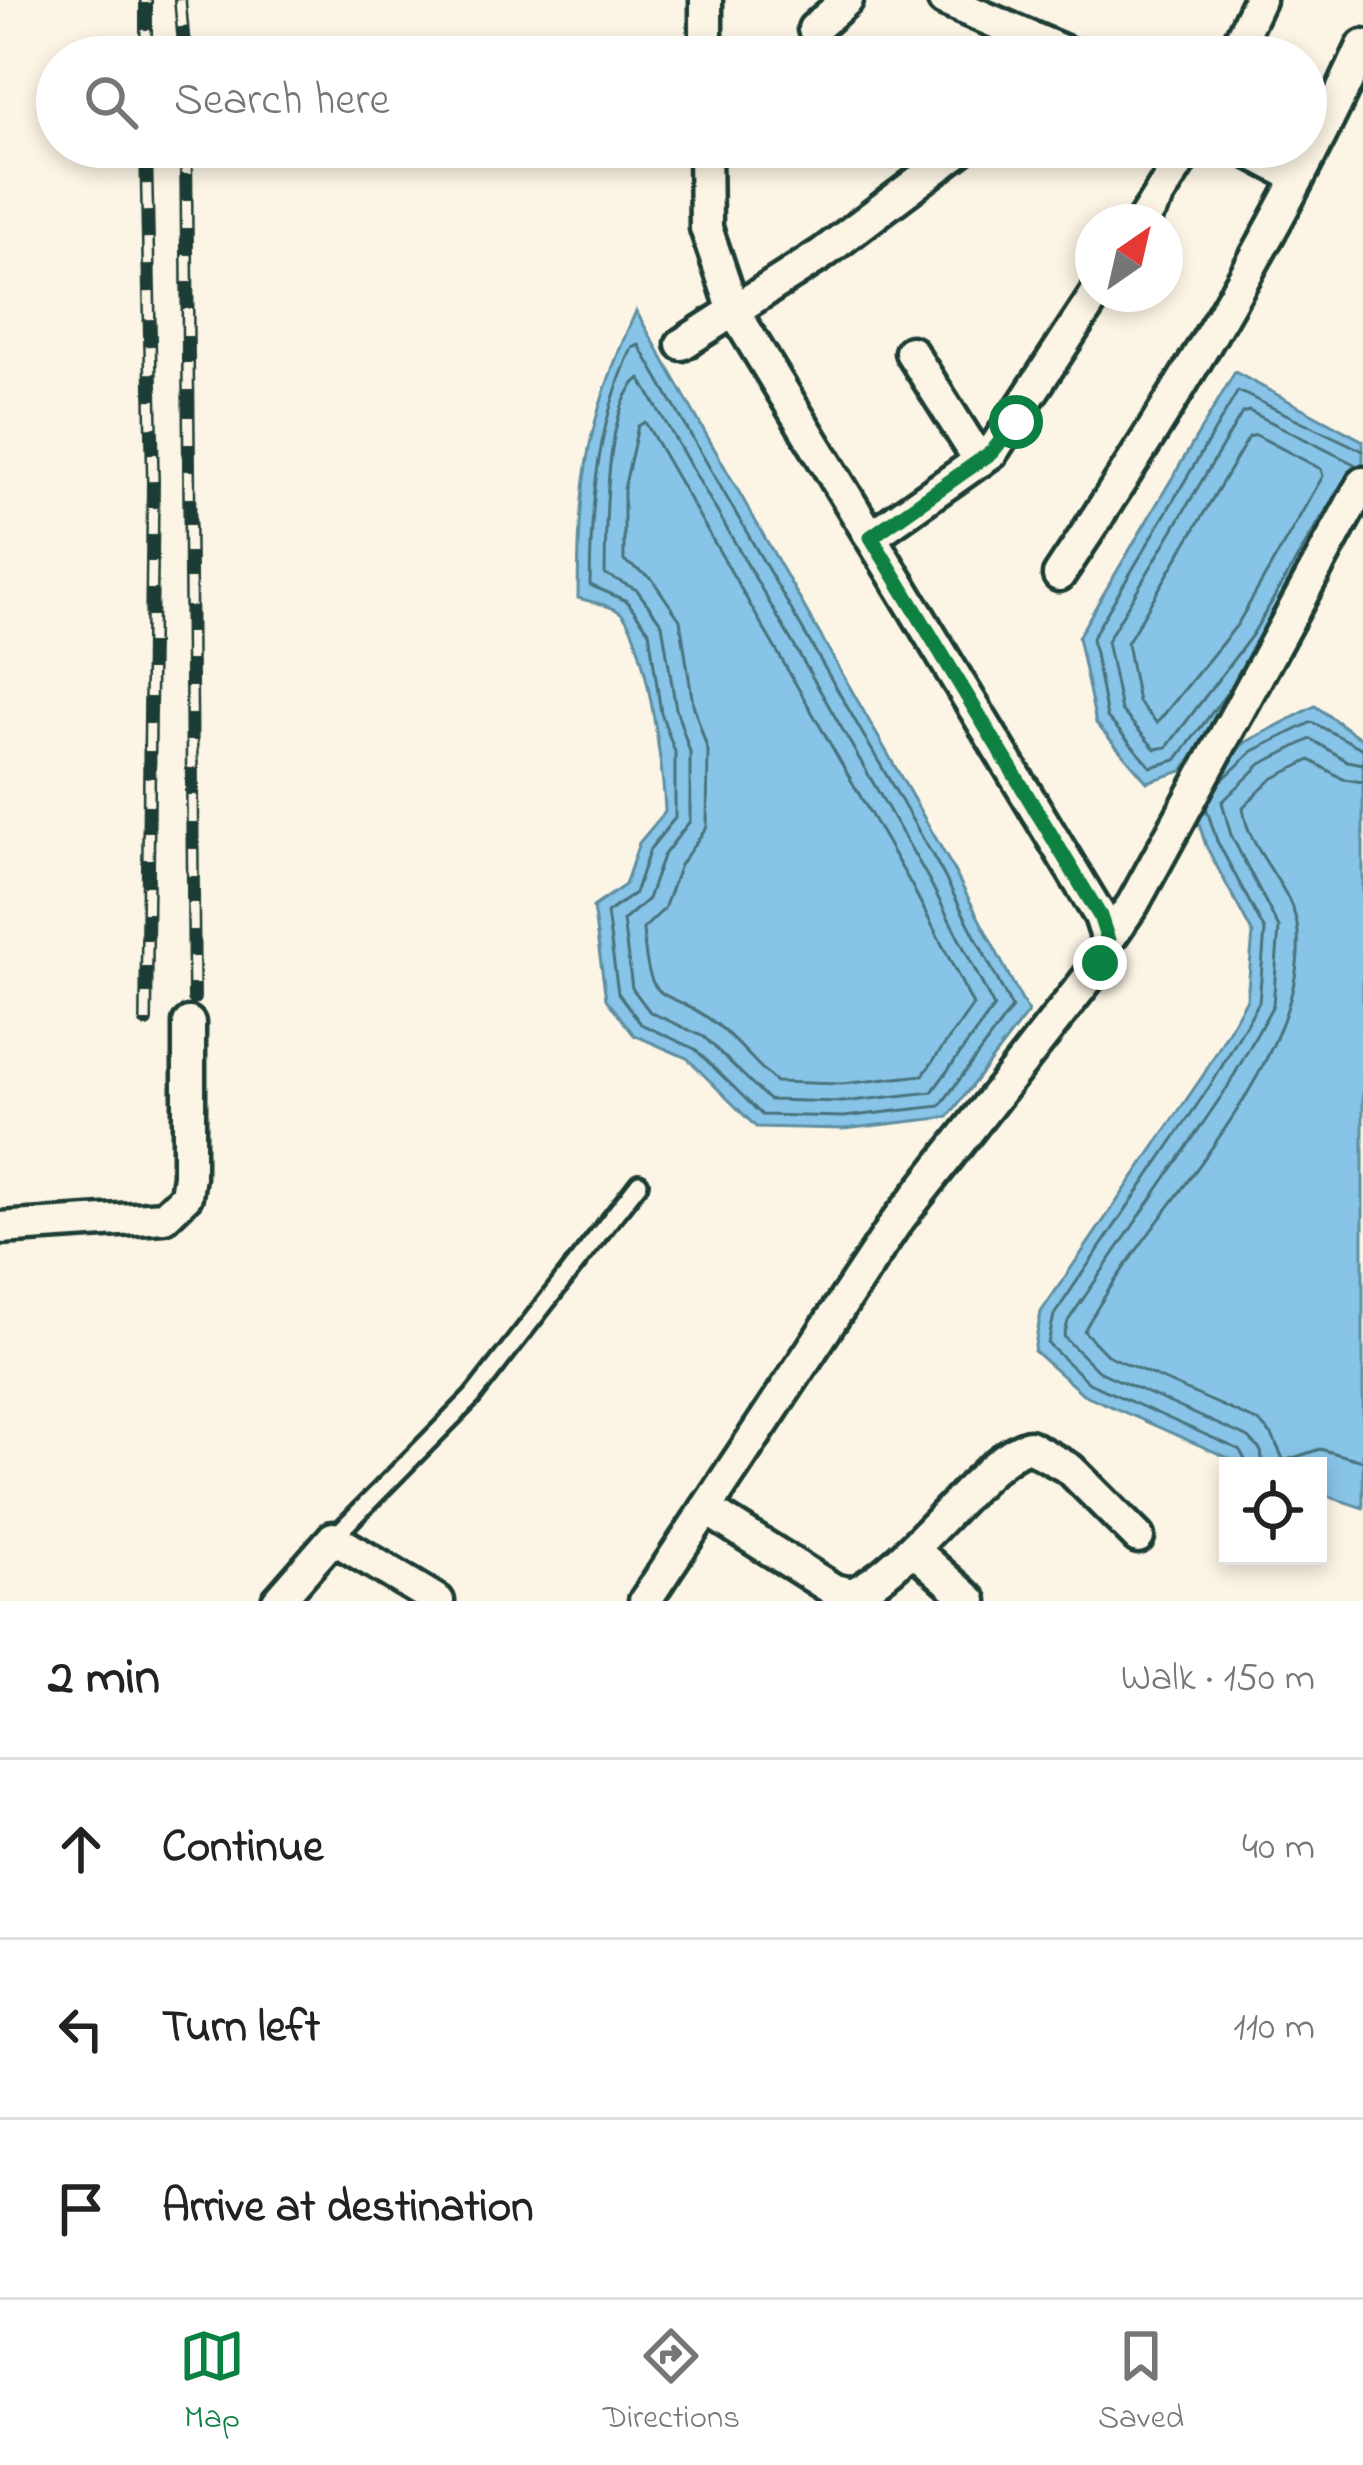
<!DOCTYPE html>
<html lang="en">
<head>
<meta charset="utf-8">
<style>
	body { margin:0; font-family:"Indie Flower",sans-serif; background:#f2f2f2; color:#222 }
	.controls { position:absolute; right:36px; bottom:36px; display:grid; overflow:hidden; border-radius:0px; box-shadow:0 6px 18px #0003 }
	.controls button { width:108px; height:108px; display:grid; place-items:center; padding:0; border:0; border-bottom:3px solid #e0e0e0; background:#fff; color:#222; font:60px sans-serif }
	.compass { position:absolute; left:1075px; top:204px; width:108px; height:108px; border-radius:50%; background:#fff; box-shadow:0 6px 18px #0003; rotate:34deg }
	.stop { position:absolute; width:36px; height:36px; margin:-27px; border:9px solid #0b8043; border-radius:50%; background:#fff }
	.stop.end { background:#0b8043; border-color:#fff; box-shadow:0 3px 12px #0008 }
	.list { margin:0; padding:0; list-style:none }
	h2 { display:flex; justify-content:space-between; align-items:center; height:156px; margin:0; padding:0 48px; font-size:51px }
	h2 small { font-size:39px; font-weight:400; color:#767676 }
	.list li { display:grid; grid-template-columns:78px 1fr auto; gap:36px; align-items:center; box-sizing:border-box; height:180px; padding:0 48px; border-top:3px solid #e0e0e0 }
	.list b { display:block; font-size:45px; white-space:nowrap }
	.list em { font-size:39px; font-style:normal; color:#767676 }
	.icon { flex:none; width:66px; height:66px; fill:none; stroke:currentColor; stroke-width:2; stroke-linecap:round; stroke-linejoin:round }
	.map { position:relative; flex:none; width:1363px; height:1601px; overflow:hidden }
	.search { position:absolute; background:#fff; box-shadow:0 6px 18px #0003; left:36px; right:36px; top:36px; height:132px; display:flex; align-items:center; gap:30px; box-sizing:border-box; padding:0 42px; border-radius:66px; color:#767676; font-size:45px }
	.sheet { height:696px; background:#fff }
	nav { display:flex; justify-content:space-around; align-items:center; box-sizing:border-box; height:168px; border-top:3px solid #e0e0e0; background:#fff; font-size:33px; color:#767676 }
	nav a { display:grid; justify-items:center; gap:6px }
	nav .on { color:#0b8043 }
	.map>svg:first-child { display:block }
</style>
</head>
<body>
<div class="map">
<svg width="1363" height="1601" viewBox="0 0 1363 1601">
	<rect width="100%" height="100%" fill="#fcf5e5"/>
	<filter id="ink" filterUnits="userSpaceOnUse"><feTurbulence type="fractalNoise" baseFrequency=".00833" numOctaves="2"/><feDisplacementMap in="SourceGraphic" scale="24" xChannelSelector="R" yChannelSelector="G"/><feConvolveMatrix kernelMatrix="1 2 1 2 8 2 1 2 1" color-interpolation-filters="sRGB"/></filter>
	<g filter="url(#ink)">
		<path fill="#88c4e8" stroke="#5e8ea0" stroke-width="3" d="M636,311L951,865L1028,1012L948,1117L844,1129L756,1127L687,1058L634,1035L606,999L593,907L625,885L639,843L665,812C664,774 646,638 622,614C612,605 591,602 578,598C579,477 586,422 636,311Z
			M1235,372L1363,441V496L1275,650L1182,771L1147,782L1096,723L1078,637Z
			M1315,706L1363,740V1508L1318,1493V1466H1247L1083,1394L1034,1351L1041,1312L1204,1074L1247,999L1253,934L1206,846L1190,795L1246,742Z"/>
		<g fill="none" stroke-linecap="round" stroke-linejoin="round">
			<path stroke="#49737c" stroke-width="3" d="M639,345L941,870L1012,1008L940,1106L844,1117L762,1115L695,1049L641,1024L618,993L607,913L635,893L650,849L675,818V752L661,713L649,631L627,601L590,585C591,500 597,426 632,348Z
				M640,378L928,878L994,1007L932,1092L843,1102L769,1100L704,1037L650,1012L632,988L623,921L648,899L663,856L690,821V752L676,709L662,624L637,590L605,574C606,530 604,405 640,378Z
				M645,422L912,886L973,1005L923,1075L842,1084L776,1082C755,1064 737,1040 715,1023C663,983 649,1014 643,929L664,909L680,865L707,827L708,751L693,704L680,620L652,579L624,561V489L638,426Z
				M1256,435L1321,469L1323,476L1237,625L1157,723L1138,702L1127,643L1249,437Z
				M1342,483L1252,635L1167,747L1155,749L1121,710L1107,641L1242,413L1249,411L1358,466
				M1230,689L1176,760L1151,767L1107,717L1092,638L1238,391L1363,451
				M1363,782L1343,779L1310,760L1272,779L1243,807C1247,852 1295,887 1298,932C1307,1069 1146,1215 1084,1331L1107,1355L1259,1422L1272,1435L1284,1461L1320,1449L1363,1461
				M1219,783L1253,751L1312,722L1363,749
				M1206,807L1217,841L1265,931L1259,1002L1214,1080L1054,1315L1048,1344L1089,1383L1240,1450L1248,1466
				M1263,1466L1261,1451L1249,1438L1098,1371L1064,1337L1068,1321L1227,1088L1273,1005L1279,928L1231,835L1222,802L1261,764L1311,739L1347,761L1363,764"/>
			<defs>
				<path id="lane" d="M333,1538L472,1397L639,1183"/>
				<path id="street" d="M944,0L1076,57
					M814,29L847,0
					M706,57V0
					M1232,57L1259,0
					M1240,147L1297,177
					M1142,222L1189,147
					M682,344L822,254L964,147
					M911,352L980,461
					M871,537L992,452L1096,294
					M1059,575C1171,407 1280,229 1363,46
					M1108,940L1133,904L1363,483
					M0,1228L164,1217L186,1196L189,1176V1023
					M706,1509L834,1590L852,1594C912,1568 982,1458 1029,1446L1070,1469L1138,1537
					M913,1549L971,1601
					M278,1601L333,1538L438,1601
					M645,1601L895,1224L1100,963L1108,940L1100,916L734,311L706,228L705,147"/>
			</defs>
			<use href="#lane" stroke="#1f3d34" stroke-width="24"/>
			<use href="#street" stroke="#1f3d34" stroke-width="39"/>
			<use href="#lane" stroke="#fcf5e5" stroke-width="15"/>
			<use href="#street" stroke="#fcf5e5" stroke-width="30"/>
			<defs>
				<path id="rail" d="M180,0L185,57
					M146,57V0
					M186,147L194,998
					M146,1021L153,483L146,147"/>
			</defs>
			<use href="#rail" stroke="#1f3d34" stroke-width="14"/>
			<use href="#rail" stroke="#fcf5e5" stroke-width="9" stroke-dasharray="27" stroke-linecap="butt"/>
		</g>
	</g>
	<g fill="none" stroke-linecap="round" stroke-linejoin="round" filter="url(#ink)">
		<path stroke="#0b8043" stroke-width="15" d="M1016,422L992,452L871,537L1100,916L1108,940L1100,963"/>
	</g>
</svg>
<div class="controls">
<button><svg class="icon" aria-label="locate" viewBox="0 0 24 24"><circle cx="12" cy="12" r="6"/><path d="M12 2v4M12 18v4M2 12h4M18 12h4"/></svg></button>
</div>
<svg class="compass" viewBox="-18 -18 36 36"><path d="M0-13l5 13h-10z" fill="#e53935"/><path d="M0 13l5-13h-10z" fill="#767676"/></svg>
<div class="stop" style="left:1016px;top:422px"></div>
<div class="stop end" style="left:1100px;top:963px"></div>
<div class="search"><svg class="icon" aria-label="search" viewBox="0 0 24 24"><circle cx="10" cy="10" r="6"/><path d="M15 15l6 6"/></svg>Search here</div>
</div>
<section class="sheet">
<h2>2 min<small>Walk · 150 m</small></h2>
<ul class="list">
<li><svg class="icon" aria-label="ahead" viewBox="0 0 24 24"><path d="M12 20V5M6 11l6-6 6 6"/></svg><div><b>Continue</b></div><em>40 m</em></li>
<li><svg class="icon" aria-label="left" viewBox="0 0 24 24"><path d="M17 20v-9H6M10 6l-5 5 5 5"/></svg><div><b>Turn left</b></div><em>110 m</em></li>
<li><svg class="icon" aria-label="arrive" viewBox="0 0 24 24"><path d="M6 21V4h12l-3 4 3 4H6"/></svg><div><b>Arrive at destination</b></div></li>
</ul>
</section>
<nav>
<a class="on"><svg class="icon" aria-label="map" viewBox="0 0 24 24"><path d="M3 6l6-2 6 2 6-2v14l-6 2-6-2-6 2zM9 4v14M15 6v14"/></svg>Map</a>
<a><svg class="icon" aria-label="directions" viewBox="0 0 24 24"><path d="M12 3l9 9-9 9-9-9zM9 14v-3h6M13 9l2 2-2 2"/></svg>Directions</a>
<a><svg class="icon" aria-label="saved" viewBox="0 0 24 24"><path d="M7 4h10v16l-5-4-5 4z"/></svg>Saved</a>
</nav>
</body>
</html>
